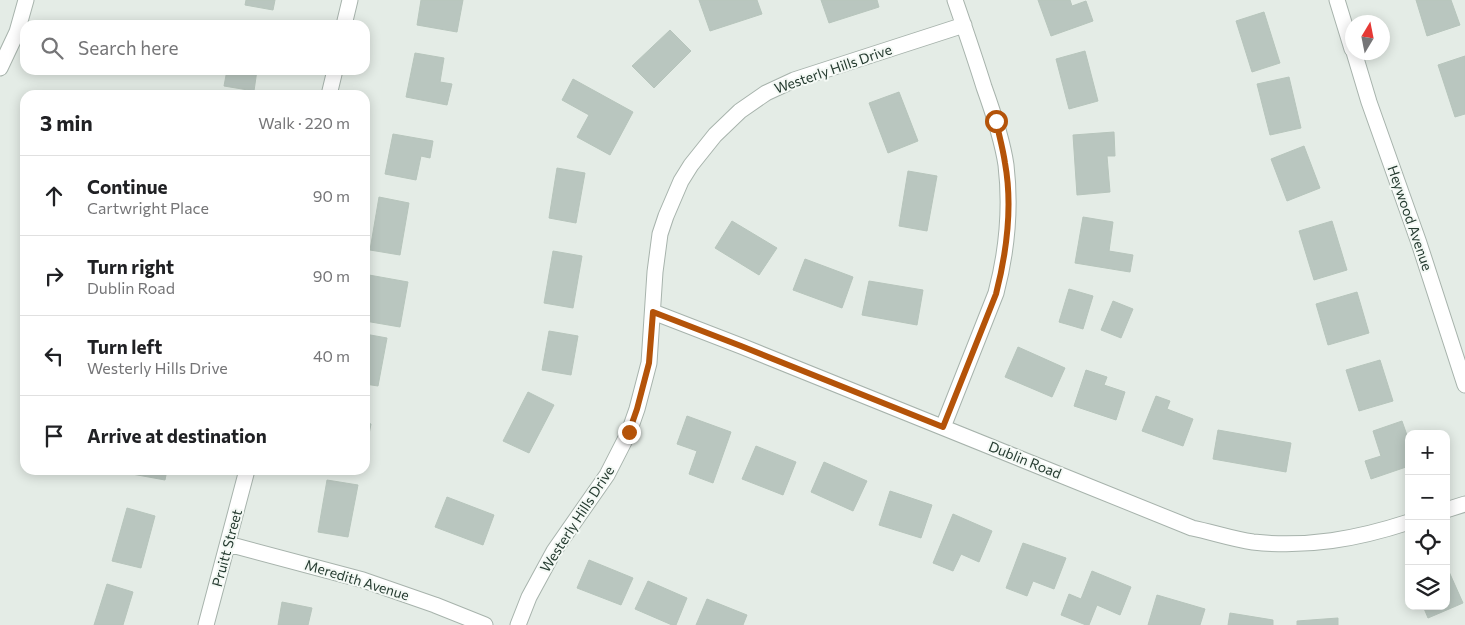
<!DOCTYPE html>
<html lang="en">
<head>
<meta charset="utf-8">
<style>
	body { margin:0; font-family:Commissioner,sans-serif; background:#f2f2f2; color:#202124 }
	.controls { position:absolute; right:15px; bottom:15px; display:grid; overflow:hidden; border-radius:10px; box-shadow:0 2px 12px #0003 }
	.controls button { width:45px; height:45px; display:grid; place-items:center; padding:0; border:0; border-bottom:1px solid #e0e0e0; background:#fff; color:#202124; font:25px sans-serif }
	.compass { position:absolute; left:1345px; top:15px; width:45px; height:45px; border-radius:50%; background:#fff; box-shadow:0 2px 12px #0003; rotate:10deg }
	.stop { position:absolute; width:15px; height:15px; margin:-11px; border:4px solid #b45309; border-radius:50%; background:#fff }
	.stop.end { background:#b45309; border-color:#fff; box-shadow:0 1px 5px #0008 }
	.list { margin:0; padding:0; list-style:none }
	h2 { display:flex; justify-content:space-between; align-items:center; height:65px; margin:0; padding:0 20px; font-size:21px }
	h2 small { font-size:16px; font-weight:400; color:#757577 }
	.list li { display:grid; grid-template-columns:32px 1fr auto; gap:15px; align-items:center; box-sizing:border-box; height:80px; padding:0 20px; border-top:1px solid #e0e0e0 }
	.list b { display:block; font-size:19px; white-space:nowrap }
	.list p { margin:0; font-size:16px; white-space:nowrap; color:#757577 }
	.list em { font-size:16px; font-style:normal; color:#757577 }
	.icon { flex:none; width:28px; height:28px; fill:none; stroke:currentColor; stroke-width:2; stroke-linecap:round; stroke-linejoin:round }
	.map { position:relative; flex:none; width:1465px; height:625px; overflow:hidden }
	.search { position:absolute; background:#fff; box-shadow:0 2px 12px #0003; left:20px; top:20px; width:350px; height:55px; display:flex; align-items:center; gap:12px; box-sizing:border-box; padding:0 18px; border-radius:15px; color:#757577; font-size:19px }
	.panel { position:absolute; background:#fff; box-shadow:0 2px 12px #0003; left:20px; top:90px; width:350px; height:385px; border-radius:15px }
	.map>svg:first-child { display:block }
</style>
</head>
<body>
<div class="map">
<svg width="1465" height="625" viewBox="0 0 1465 625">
	<rect width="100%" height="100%" fill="#e4ece6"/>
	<path fill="#b9c6bf" stroke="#b7c5bc" d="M246,0H275L273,10L245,5Z
		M421,0H463L457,32L417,25Z
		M699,0H757L762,14L710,31Z
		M821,0H877L879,7L829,23Z
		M1038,0H1070L1072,6L1086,1L1093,21L1051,36Z
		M1416,0H1451L1460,25L1427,36Z
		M1264,12L1280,63L1252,72L1236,21Z
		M670,30L691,51L654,88L632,66Z
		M1085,51L1098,101L1069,109L1056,59Z
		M415,53L444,58L440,82L452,84L447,105L406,97Z
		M1465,56V114L1455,117L1438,65Z
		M227,70H257L254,91L224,86Z
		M1289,77L1301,128L1270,135L1257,84Z
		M573,79L633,112L610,155L577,137L589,115L562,100Z
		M899,92L918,141L888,153L869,103Z
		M1114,132L1115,156H1107L1110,192L1077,195L1073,135Z
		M393,134L433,141L430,158L421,156L416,180L385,174Z
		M1304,146L1320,188L1287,201L1271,159Z
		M557,168L585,173L576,223L549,218Z
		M908,171L937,176L927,231L899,226Z
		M379,197L409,203L400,255L370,250Z
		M1083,217L1113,222L1109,251L1133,255L1130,272L1075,263Z
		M732,221L777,248L759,275L715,248Z
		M1332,221L1347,270L1314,280L1299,231Z
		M553,251L582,256L573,308L544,303Z
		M805,259L853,277L842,308L793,290Z
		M369,275L408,282L400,327L365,321V295Z
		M869,281L923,290L917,325L862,315Z
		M1069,289L1093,296L1083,329L1059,322Z
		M1357,292L1369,333L1328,345L1316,304Z
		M1113,301L1133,309L1121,338L1101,330Z
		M549,331L578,336L571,375L542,370Z
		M365,334L387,338L378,386L365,384Z
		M1018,347L1065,368L1052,397L1005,377Z
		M1380,360L1393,401L1359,411L1346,370Z
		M1086,370L1107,377L1104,385L1125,392L1116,420L1074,406Z
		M528,392L554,405L529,453L503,441Z
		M1156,396L1170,401L1167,409L1193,419L1183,446L1142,431Z
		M687,416L731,432L713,483L689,474L697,451L677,444Z
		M1402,421L1409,441V466L1371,479L1365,461L1381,456L1373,431Z
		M365,422L371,424L365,455Z
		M1218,430L1291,443L1286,472L1213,459Z
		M756,446L796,462L783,495L742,479Z
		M824,462L867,481L853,511L811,492Z
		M121,470H167L165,480L121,472Z
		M327,480L358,485L348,537L318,532Z
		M890,491L932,505L921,538L879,525Z
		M447,497L494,515L483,545L435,527Z
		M127,508L155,516L141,568L112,561Z
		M953,514L992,531L979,562L961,554L953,571L933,563Z
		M1023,543L1066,558L1054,589L1033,581L1027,596L1006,588Z
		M589,560L633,578L621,605L577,588Z
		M1446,565L1463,603L1428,618L1423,606H1446Z
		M1092,571L1131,587L1120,615L1097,605L1089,625H1086L1061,615L1069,594L1081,599Z
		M648,581L687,598L676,625H672L635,609Z
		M107,584L133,592L123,625H94Z
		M1157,595L1205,609L1200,625H1148Z
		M707,599L747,615L743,625H696Z
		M282,602L312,608L308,625H278Z
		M1230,613L1273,620V625H1228Z
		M1338,618V625H1297V621Z"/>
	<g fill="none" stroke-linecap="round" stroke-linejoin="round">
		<defs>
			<path id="street" d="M1337,0L1352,49
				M344,25L350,0
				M1354,52L1369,102L1419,243L1465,385
				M0,68L17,32L26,0
				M329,95L335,70
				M653,312L741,346L1192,528C1212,532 1232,539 1253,542C1307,548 1357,539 1409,522
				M943,427L996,293C1007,251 1011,208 1006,165C1002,138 993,112 984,87C975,58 965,29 955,0
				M1446,510L1465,504
				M228,544L363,580L435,605L485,625
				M206,625L247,470
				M518,625L529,597L554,551L607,475L629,432L637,409L649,363L655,272L660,234L666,216L681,181L691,165L715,135L740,111L766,93L794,80L964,25"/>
		</defs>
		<use href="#street" stroke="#a7b3ac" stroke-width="17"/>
		<use href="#street" stroke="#fff" stroke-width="15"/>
	</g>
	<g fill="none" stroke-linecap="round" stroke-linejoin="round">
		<path stroke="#b45309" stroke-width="6" d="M629,432L637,409L649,363L653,312L741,346L943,427L996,294C1007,251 1013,207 1005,163C1003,149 999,135 996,121"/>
	</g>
	<g text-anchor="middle" stroke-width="4" stroke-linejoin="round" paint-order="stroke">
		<g font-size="14" fill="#253b30" stroke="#f4f9f5">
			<text transform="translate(833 69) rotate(-19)" y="5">Westerly Hills Drive</text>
			<text transform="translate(1410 218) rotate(71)" y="5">Heywood Avenue</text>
			<text transform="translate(1025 460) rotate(22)" y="5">Dublin Road</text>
			<text transform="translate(577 519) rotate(-57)" y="5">Westerly Hills Drive</text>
			<text transform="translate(227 548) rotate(-75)" y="5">Pruitt Street</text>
			<text transform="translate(357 580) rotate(17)" y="5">Meredith Avenue</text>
		</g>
	</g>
</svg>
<div class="controls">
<button>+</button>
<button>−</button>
<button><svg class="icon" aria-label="locate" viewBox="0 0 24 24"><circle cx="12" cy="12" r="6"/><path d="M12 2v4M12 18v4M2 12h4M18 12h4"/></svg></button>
<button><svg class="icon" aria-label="layers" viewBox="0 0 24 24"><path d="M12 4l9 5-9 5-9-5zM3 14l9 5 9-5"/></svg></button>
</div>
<svg class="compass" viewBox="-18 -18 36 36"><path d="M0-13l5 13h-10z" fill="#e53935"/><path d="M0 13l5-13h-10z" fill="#757577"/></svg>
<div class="stop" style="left:996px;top:121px"></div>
<div class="stop end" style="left:629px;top:432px"></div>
<div class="search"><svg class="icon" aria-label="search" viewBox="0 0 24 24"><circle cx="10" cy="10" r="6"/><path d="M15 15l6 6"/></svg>Search here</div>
<section class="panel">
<h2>3 min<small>Walk · 220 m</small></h2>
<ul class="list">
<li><svg class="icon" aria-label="ahead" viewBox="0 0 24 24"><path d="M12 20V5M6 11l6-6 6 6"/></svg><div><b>Continue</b><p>Cartwright Place</p></div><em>90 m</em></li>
<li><svg class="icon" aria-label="right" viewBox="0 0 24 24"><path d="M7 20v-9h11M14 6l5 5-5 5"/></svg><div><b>Turn right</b><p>Dublin Road</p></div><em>90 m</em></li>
<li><svg class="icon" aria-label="left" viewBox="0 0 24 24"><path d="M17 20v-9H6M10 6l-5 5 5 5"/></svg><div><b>Turn left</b><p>Westerly Hills Drive</p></div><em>40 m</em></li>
<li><svg class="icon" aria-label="arrive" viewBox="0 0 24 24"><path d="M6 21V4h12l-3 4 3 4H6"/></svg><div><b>Arrive at destination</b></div></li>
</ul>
</section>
</div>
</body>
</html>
